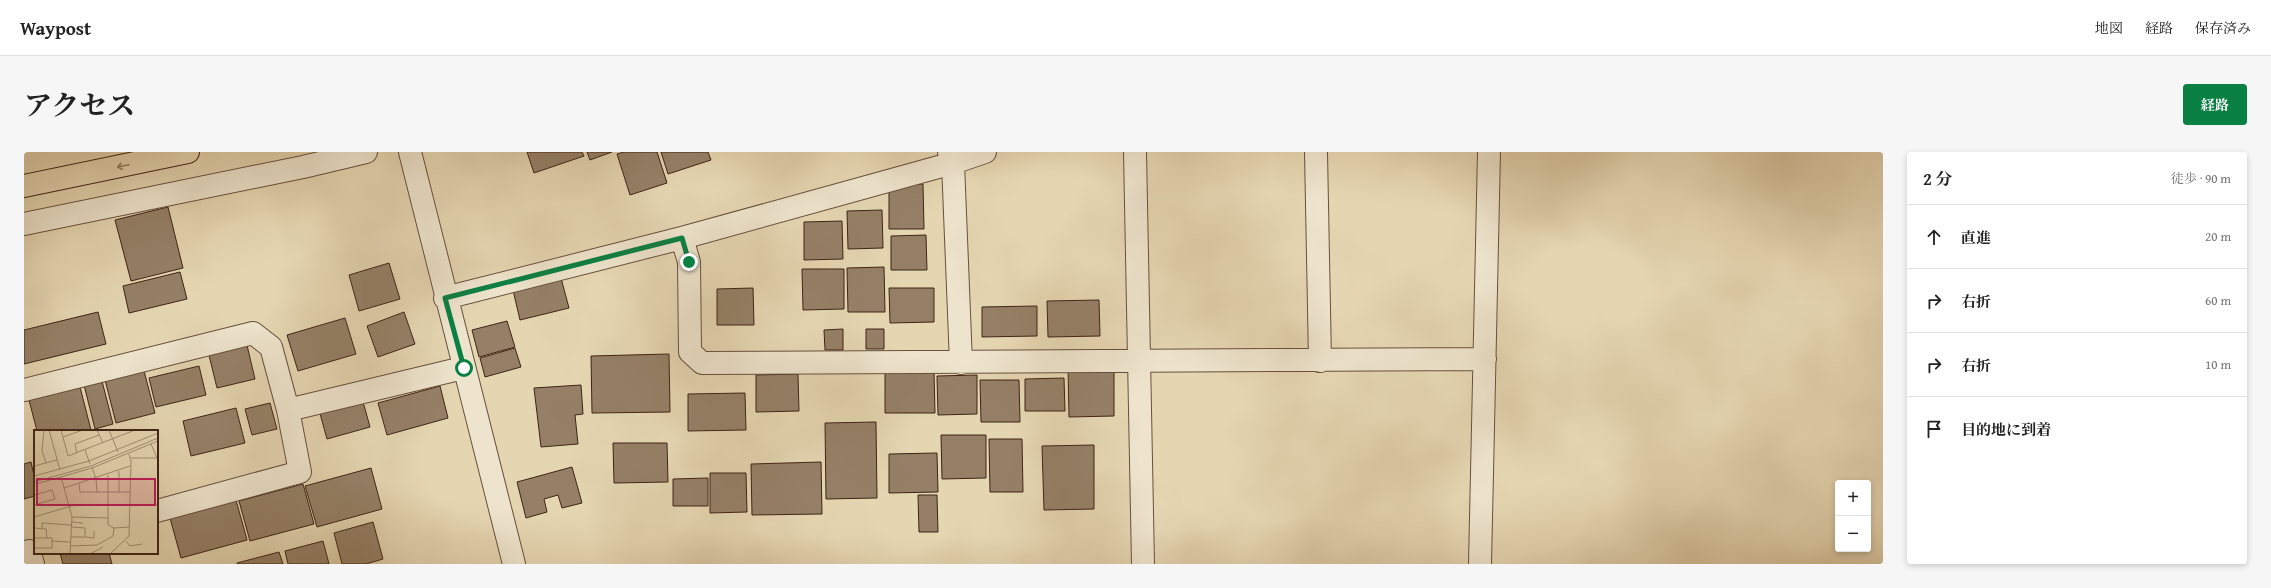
<!DOCTYPE html>
<html lang="ja">
<head>
<meta charset="utf-8">
<style>
	body { margin:0; font-family:"Gentium Book Plus","Noto Serif JP",serif; background:#f6f6f6; color:#222 }
	.controls { position:absolute; right:12px; bottom:12px; display:grid; overflow:hidden; border-radius:4px; box-shadow:0 2px 6px #0003 }
	.controls button { width:36px; height:36px; display:grid; place-items:center; padding:0; border:0; border-bottom:1px solid #e0e0e0; background:#fff; color:#222; font:20px sans-serif }
	.stop { position:absolute; width:12px; height:12px; margin:-9px; border:3px solid #0b8043; border-radius:50%; background:#fff }
	.stop.end { background:#0b8043; border-color:#fff; box-shadow:0 1px 4px #0008 }
	.list { margin:0; padding:0; list-style:none }
	h2 { display:flex; justify-content:space-between; align-items:center; height:52px; margin:0; padding:0 16px; font-size:17px }
	h2 small { font-size:13px; font-weight:400; color:#767676 }
	.list li { display:grid; grid-template-columns:26px 1fr auto; gap:12px; align-items:center; box-sizing:border-box; height:64px; padding:0 16px; border-top:1px solid #e0e0e0 }
	.list b { display:block; font-size:15px; white-space:nowrap }
	.list em { font-size:13px; font-style:normal; color:#767676 }
	.icon { flex:none; width:22px; height:22px; fill:none; stroke:currentColor; stroke-width:2; stroke-linecap:round; stroke-linejoin:round }
	.map { position:relative; flex:none; width:1859px; height:412px; overflow:hidden; border-radius:4px }
	header { display:flex; align-items:center; gap:24px; box-sizing:border-box; height:56px; padding:0 20px; background:#fff; border-bottom:1px solid #e0e0e0 }
	header strong { font-size:19px }
	nav { display:flex; gap:22px; margin-inline-start:auto; font-size:14px }
	.intro { display:flex; align-items:center; justify-content:space-between; box-sizing:border-box; height:96px; padding:0 24px }
	h1 { margin:0; font-size:28px }
	.button { padding:10px 18px; border-radius:4px; background:#0b8043; color:#fff; font-size:14px; font-weight:700 }
	main { display:flex; gap:24px; padding:0 24px }
	aside { flex:1; background:#fff; border-radius:4px; box-shadow:0 2px 6px #0003 }
	.map>svg:first-child { display:block }
</style>
</head>
<body>
<header>
<strong>Waypost</strong>
<nav><a>地図</a><a>経路</a><a>保存済み</a></nav>
</header>
<div class="intro"><h1>アクセス</h1><a class="button">経路</a></div>
<main>
<div class="map">
<svg width="1859" height="412" viewBox="0 0 1859 412">
	<rect width="100%" height="100%" fill="#e5d6b2"/>
	<filter id="stains"><feTurbulence type="fractalNoise" baseFrequency=".005" numOctaves="4"/><feColorMatrix values="0 0 0 0 .2 0 0 0 0 .09 0 0 0 0 .02 0 0 0 .5 -.17"/></filter>
	<radialGradient id="worn" r=".72"><stop offset=".6" stop-color="#630" stop-opacity="0"/><stop offset="1" stop-color="#630" stop-opacity=".3"/></radialGradient>
	<path fill="#958067" stroke="#3e2316" d="M503,0H558L560,4L510,21Z
		M563,0H588L566,8Z
		M600,0H633L643,31L606,43L593,2Z
		M637,0H684L687,8L644,22Z
		M899,32L900,77H865V33Z
		M144,55L159,116L107,129L91,68Z
		M858,58L859,96L824,97L823,59Z
		M818,69L819,107L780,108V70Z
		M902,83L903,118H867V84Z
		M365,111L376,147L335,159L325,123Z
		M860,115L861,160H824L823,116Z
		M778,117H820V157L779,158Z
		M156,120L163,147L105,161L99,134Z
		M537,126L545,156L496,168L489,138Z
		M729,136L730,173H693V137Z
		M865,136H910V170L866,171Z
		M1075,148L1076,184L1024,185L1023,149Z
		M1013,154V184L958,185V155Z
		M74,160L82,192L0,212V178Z
		M380,160L391,192L354,205L343,174Z
		M321,166L332,202L274,219L263,183Z
		M483,169L491,195L455,205L448,178Z
		M819,177V198H801L800,178Z
		M842,177H860V197H842Z
		M222,189L231,227L193,236L184,199Z
		M491,196L497,215L461,225L456,206Z
		M645,202L646,260L568,261L567,204Z
		M175,214L182,243L132,255L125,226Z
		M119,215L131,261L92,271L80,224Z
		M1044,215H1090V264L1045,265Z
		M910,220L911,261H861V221Z
		M774,222L775,259L732,260V223Z
		M953,223V262L914,263L913,224Z
		M1040,226L1041,259H1001V227Z
		M956,228H995L996,270H957Z
		M78,229L89,272L71,277L60,233Z
		M557,233L559,262L551,263L554,292L517,295L510,236Z
		M416,234L424,266L363,283L354,251Z
		M56,235L67,278L13,279L5,248Z
		M721,241L722,278L664,279V242Z
		M338,246L346,275L303,287L295,258Z
		M246,251L253,277L228,283L221,257Z
		M212,256L221,291L167,304L159,269Z
		M852,270L853,346L802,347L801,271Z
		M917,283H962V326L918,327Z
		M965,287H998L999,340H966Z
		M589,291H643L644,330L590,331Z
		M1070,293V357L1020,358L1018,294Z
		M913,301L914,340L865,341V302Z
		M7,310L11,328V344L0,347V312Z
		M797,310L798,362L728,363L727,312Z
		M548,315L558,351L538,356L534,343L520,347L523,360L502,366L493,330Z
		M347,316L358,357L293,375L281,334Z
		M686,321H722L723,360L686,361Z
		M684,326V354H649V327Z
		M279,332L290,372L226,389L215,349Z
		M894,343H913L914,380H895Z
		M212,348L223,388L157,406L146,366Z
		M349,370L359,407L342,412H318L310,381Z
		M299,389L305,412H264L261,399Z
		M255,400L259,412H213V411Z
		M36,401H85L88,412H39Z"/>
	<g fill="none" stroke-linecap="round" stroke-linejoin="round">
		<defs>
			<path id="minor" d="M386,0L490,412
				M925,0L929,11L937,211
				M1111,0L1119,412
				M1292,0L1296,209
				M0,72L279,15L342,0
				M658,86L665,110L666,200L678,211L1461,207
				M421,146L658,86L929,11L961,0
				M0,238L229,181L247,195L264,258L276,320L133,359
				M264,258L439,216
				M5,399L9,412
				M1456,412L1465,0"/>
			<path id="highway" d="M0,34L164,0"/>
		</defs>
		<use href="#minor" stroke="#68503d" stroke-width="24"/>
		<use href="#highway" stroke="#3e2316" stroke-width="24"/>
		<use href="#minor" stroke="#eee4cd" stroke-width="22"/>
		<use href="#highway" stroke="#e5d6b2" stroke-width="22"/>
	</g>
	<defs><path id="oneway-shaft" d="M-6 0H5M1.5-3L5.5 0L1.5 3" fill="none" stroke-width="1.6" stroke-linecap="round" stroke-linejoin="round"/></defs>
	<use stroke="#927c64" href="#oneway-shaft" transform="translate(99 14) rotate(168)"/>
	<g fill="none" stroke-linecap="round" stroke-linejoin="round">
		<path stroke="#0b8043" stroke-width="5" d="M440,216L421,146L658,86L665,110"/>
	</g>
	<g transform="translate(10 278)">
		<rect width="124" height="124" fill="#e5d6b2"/>
		<path fill="none" stroke="#a28e74" stroke-width="1" d="M10,0L8,21L12,33M15,0L26,40M27,0L34,26L101,0M63,0L69,13M75,0L84,22M29,7L49,0M117,14L123,28M51,20L56,34M43,23L41,14L65,5M97,28H124M0,36L23,30M58,37L62,49L63,62M85,41V62M74,45V95L80,98L95,97M0,46L55,31L124,3M27,47L38,87L36,124M0,52L57,36L124,8M2,54L58,38L124,11M45,54L46,62H96M30,58L96,36M0,65L18,60L21,69L0,75M0,87L41,75H124M38,87L74,88M37,92L49,93M0,98L12,99L13,108M8,98V93L37,95M37,107H51V98L37,97M51,107L60,108V101M0,108H18V118H0M18,111L36,112M92,111L96,116L108,114M36,116L63,115L79,106L80,98M56,124L69,117M76,124L95,106L97,31L95,24"/>
		<path fill="#c2185b" fill-opacity="0.15" stroke="#c2185b" stroke-width="2" d="M3,49H121V75H3Z"/>
		<rect width="124" height="124" fill="none" stroke="#3e2316" stroke-width="2"/>
	</g>
	<rect width="100%" height="100%" filter="url(#stains)"/>
	<rect width="100%" height="100%" fill="url(#worn)"/>
</svg>
<div class="controls">
<button>+</button>
<button>−</button>
</div>
<div class="stop" style="left:440px;top:216px"></div>
<div class="stop end" style="left:665px;top:110px"></div>
</div>
<aside>
<h2>2 分<small>徒歩 · 90 m</small></h2>
<ul class="list">
<li><svg class="icon" aria-label="ahead" viewBox="0 0 24 24"><path d="M12 20V5M6 11l6-6 6 6"/></svg><div><b>直進</b></div><em>20 m</em></li>
<li><svg class="icon" aria-label="right" viewBox="0 0 24 24"><path d="M7 20v-9h11M14 6l5 5-5 5"/></svg><div><b>右折</b></div><em>60 m</em></li>
<li><svg class="icon" aria-label="right" viewBox="0 0 24 24"><path d="M7 20v-9h11M14 6l5 5-5 5"/></svg><div><b>右折</b></div><em>10 m</em></li>
<li><svg class="icon" aria-label="arrive" viewBox="0 0 24 24"><path d="M6 21V4h12l-3 4 3 4H6"/></svg><div><b>目的地に到着</b></div></li>
</ul>
</aside>
</main>
</body>
</html>
